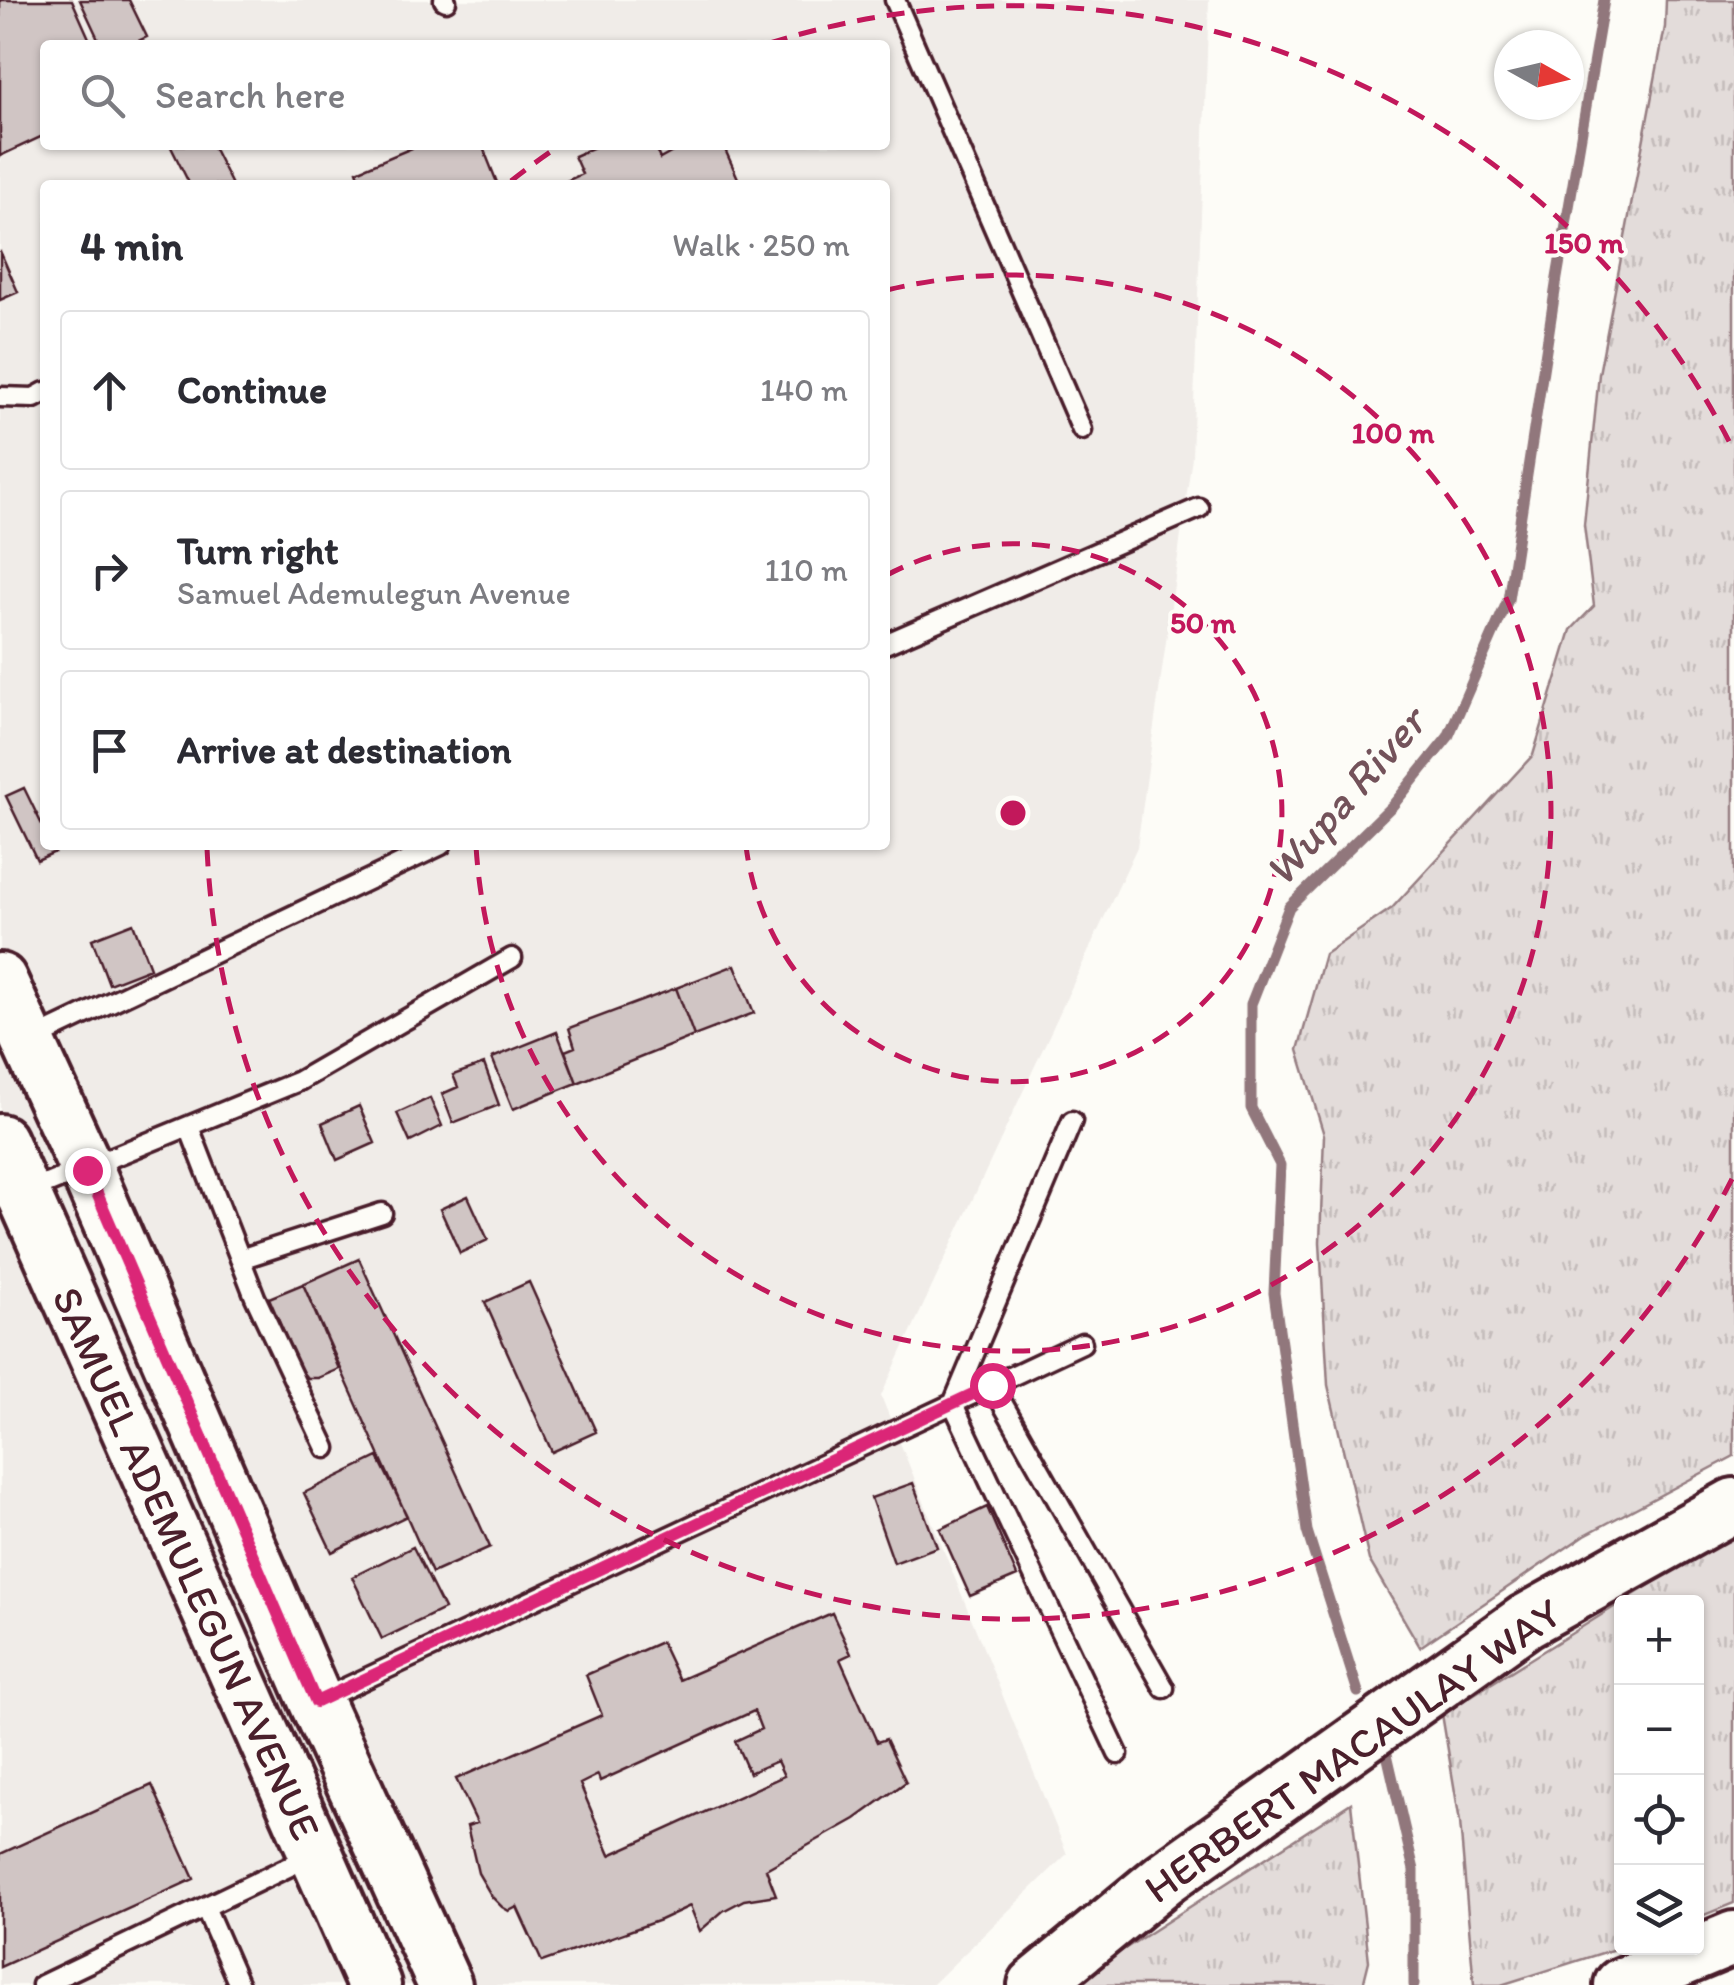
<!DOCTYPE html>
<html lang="en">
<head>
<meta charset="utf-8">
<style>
	body { margin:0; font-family:Itim,sans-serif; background:#f7f7f7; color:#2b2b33 }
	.controls { position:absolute; right:30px; bottom:30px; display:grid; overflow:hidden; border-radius:10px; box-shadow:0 2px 8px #0004 }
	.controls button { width:90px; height:90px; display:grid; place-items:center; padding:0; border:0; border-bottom:2px solid #e1e1e2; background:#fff; color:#2b2b33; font:50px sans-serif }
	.compass { position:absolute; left:1494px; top:30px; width:90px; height:90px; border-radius:50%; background:#fff; box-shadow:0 2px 8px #0004; rotate:98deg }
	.stop { position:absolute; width:30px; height:30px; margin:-22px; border:8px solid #db2777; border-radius:50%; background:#fff }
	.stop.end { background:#db2777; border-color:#fff; box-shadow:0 2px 10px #0008 }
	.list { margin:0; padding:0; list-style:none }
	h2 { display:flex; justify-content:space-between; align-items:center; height:130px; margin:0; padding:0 40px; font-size:42px }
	h2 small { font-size:32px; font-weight:400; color:#7c7c81 }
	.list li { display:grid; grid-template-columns:65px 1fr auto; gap:30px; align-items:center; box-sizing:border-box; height:160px; margin:0 20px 20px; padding:0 20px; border:2px solid #e1e1e2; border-radius:10px }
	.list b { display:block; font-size:38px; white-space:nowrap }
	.list p { margin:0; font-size:32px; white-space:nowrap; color:#7c7c81 }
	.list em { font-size:32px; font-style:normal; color:#7c7c81 }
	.icon { flex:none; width:55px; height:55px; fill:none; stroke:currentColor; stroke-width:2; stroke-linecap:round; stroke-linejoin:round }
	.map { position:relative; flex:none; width:1734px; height:1985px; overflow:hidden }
	.search { position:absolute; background:#fff; box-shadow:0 2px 8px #0004; left:40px; top:40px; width:850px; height:110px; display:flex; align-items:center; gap:25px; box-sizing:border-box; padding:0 35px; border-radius:10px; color:#7c7c81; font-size:38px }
	.panel { position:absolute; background:#fff; box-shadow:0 2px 8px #0004; left:40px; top:180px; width:850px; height:670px; border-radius:10px }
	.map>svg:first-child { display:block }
</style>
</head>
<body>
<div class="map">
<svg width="1734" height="1985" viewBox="0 0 1734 1985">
	<defs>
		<pattern id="grass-tufts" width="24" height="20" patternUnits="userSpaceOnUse" patternTransform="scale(2.5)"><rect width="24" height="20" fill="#e3dcda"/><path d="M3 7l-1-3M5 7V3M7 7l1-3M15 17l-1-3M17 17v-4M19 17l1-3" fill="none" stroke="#c4bcbb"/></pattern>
	</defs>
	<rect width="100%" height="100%" fill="#fdfcf7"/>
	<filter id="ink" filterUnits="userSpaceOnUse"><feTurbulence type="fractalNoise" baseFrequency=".01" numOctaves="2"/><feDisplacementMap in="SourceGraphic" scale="20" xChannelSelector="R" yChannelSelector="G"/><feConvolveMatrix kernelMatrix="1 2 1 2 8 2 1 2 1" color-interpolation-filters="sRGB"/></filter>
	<g filter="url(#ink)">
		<path fill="#f0ece8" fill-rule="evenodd" d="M0,0H1209L1192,457L1137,847L881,1396L1067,1854L932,1985H0ZM45,45H885V145H45ZM45,185H885V845H45Z"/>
		<path fill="url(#grass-tufts)" stroke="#967e82" stroke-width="2.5" d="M1666,0H1734V1456L1585,1535L1420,1647L1369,1560L1328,1385L1320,1242L1324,1135L1298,1050L1325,954L1392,908L1533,755L1571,630L1594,606L1584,525L1599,374L1665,27Z
			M1734,1536V1903L1697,1918L1696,1602H1622L1621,1947L1501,1985H1474L1460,1822L1442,1714L1709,1548Z
			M1351,1803L1369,1961L1363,1985H1078L1109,1959Z"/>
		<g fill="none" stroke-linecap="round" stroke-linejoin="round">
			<path stroke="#91777b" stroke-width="11" d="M1358,1692L1307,1531L1274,1293L1280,1165L1251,1108V1004L1289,907L1393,805L1448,737L1508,600L1557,278L1604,0
				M1387,1754L1414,1870V1985"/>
		</g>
		<path fill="#d0c5c4" stroke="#4a1f2b" stroke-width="2.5" fill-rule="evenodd" d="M0,0H72L92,45H45V135L0,156Z
			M80,0H129L147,37L130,45H101Z
			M170,145H212L232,185H190Z
			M419,145H482L498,185H362L357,171Z
			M599,145H654L660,159L685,145H723L741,185H558L582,174L574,156Z
			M0,251L18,292L0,300Z
			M24,788L45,831V845H52L55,852L37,860L6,796Z
			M133,923L150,968L109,984L92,939Z
			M735,965L754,1013L694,1036L676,988Z
			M676,988L694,1036L577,1083L565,1051L575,1047L569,1028Z
			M557,1032L577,1083L513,1109L492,1058Z
			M484,1064L499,1105L453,1123L442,1094L458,1087L453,1075Z
			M430,1098L442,1126L410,1142L397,1113Z
			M359,1106L375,1143L337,1160L322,1123Z
			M468,1196L488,1240L460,1253L440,1209Z
			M359,1259L490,1547L432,1573L303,1284Z
			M529,1282L596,1432L552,1452L485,1302Z
			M303,1284L339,1369L318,1378H307L299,1368L269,1298Z
			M378,1457L407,1516L332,1552L304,1493Z
			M913,1483L937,1547L894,1563L871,1498Z
			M987,1507L1017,1576L970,1596L940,1529Z
			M413,1547L444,1609L382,1639L352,1577Z
			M832,1613L851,1654L840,1659L877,1742L886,1739L906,1782L855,1819L766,1869L776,1895L744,1900L723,1911L700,1931L690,1906L660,1920L542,1962L517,1907L509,1911L502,1907L492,1897L478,1873L467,1826L477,1823L456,1779L602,1715L586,1675L661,1642L679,1680ZM754,1711L761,1729L735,1741L749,1773L777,1761L784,1776L610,1855L580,1784L598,1775L600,1781Z
			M152,1785L194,1879L0,1967V1854Z"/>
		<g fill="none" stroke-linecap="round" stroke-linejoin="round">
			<defs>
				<path id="service" d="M444,0L446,1
					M895,0L1082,430
					M0,397L34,398L45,392
					M885,644L1199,508
					M31,1040L441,845
					M1072,1121L953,1404L1118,1754
					M189,1127L255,1297L326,1448
					M27,1192L299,1081L512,958
					M240,1259L382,1213
					M992,1385L1164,1688
					M322,1699L1082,1343
					M205,1907L239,1985
					M42,1985L311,1856"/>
				<path id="secondary" d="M0,980L87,1170L316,1702L445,1985
					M0,1141L374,1985
					M1035,1985L1165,1878L1526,1621L1734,1505
					M1621,1985L1734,1938"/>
			</defs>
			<use href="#service" stroke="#4a1f2b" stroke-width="25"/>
			<use href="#secondary" stroke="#4a1f2b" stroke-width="60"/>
			<use href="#service" stroke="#fdfcf7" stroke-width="18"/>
			<use href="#secondary" stroke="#fdfcf7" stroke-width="52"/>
		</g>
	</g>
	<g fill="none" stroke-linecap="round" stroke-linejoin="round" filter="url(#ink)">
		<path stroke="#db2777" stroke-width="12" d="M87,1170L316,1702L992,1385"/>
	</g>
	<g fill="none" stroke="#c2185b" stroke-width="5" stroke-dasharray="18 12">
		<path d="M887 575A269 269 0 1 1 746 846"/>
		<path d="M887 290A538 538 0 1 1 476 846"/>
		<path d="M1732 1179A807 807 0 0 1 207 848M511 181A807 807 0 0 1 556 148M770 43A807 807 0 0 1 1732 447"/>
	</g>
	<g text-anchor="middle" stroke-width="8" stroke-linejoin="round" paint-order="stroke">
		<g font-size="42" fill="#4a1f2b" stroke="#fdfcf7">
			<text transform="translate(187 1563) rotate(66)" y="15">SAMUEL ADEMULEGUN AVENUE</text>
			<text transform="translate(1352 1750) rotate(-35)" y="15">HERBERT MACAULAY WAY</text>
		</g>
		<g font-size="45" font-style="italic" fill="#73525a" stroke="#fdfcf7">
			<text transform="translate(1344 796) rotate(-49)" y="16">Wupa River</text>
		</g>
	</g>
	<circle cx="1013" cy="813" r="15" fill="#c2185b" stroke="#fdfcf7" stroke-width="5"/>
	<g font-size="30" text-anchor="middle" font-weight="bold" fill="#c2185b" stroke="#fdfcf7" stroke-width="8" stroke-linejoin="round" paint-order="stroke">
		<text x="1584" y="253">150 m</text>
		<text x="1393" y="443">100 m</text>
		<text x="1203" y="633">50 m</text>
	</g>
</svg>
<div class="controls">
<button>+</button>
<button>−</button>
<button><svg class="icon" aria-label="locate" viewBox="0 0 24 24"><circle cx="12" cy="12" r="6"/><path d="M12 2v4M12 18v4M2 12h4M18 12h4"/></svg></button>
<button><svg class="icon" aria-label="layers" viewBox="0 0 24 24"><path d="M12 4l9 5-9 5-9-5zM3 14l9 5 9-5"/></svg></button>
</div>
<svg class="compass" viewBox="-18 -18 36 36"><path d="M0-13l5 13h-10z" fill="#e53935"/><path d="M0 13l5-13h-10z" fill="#7c7c81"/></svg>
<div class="stop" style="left:992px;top:1385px"></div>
<div class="stop end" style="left:87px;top:1170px"></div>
<div class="search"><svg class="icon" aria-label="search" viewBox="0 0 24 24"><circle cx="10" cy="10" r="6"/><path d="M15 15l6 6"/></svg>Search here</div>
<section class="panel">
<h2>4 min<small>Walk · 250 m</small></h2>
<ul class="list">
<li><svg class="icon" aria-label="ahead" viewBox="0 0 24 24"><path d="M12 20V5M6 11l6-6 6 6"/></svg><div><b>Continue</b></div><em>140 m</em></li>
<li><svg class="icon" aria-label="right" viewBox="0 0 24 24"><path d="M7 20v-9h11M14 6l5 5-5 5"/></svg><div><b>Turn right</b><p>Samuel Ademulegun Avenue</p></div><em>110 m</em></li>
<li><svg class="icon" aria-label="arrive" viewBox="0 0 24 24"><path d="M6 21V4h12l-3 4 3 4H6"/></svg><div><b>Arrive at destination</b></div></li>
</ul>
</section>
</div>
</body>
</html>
